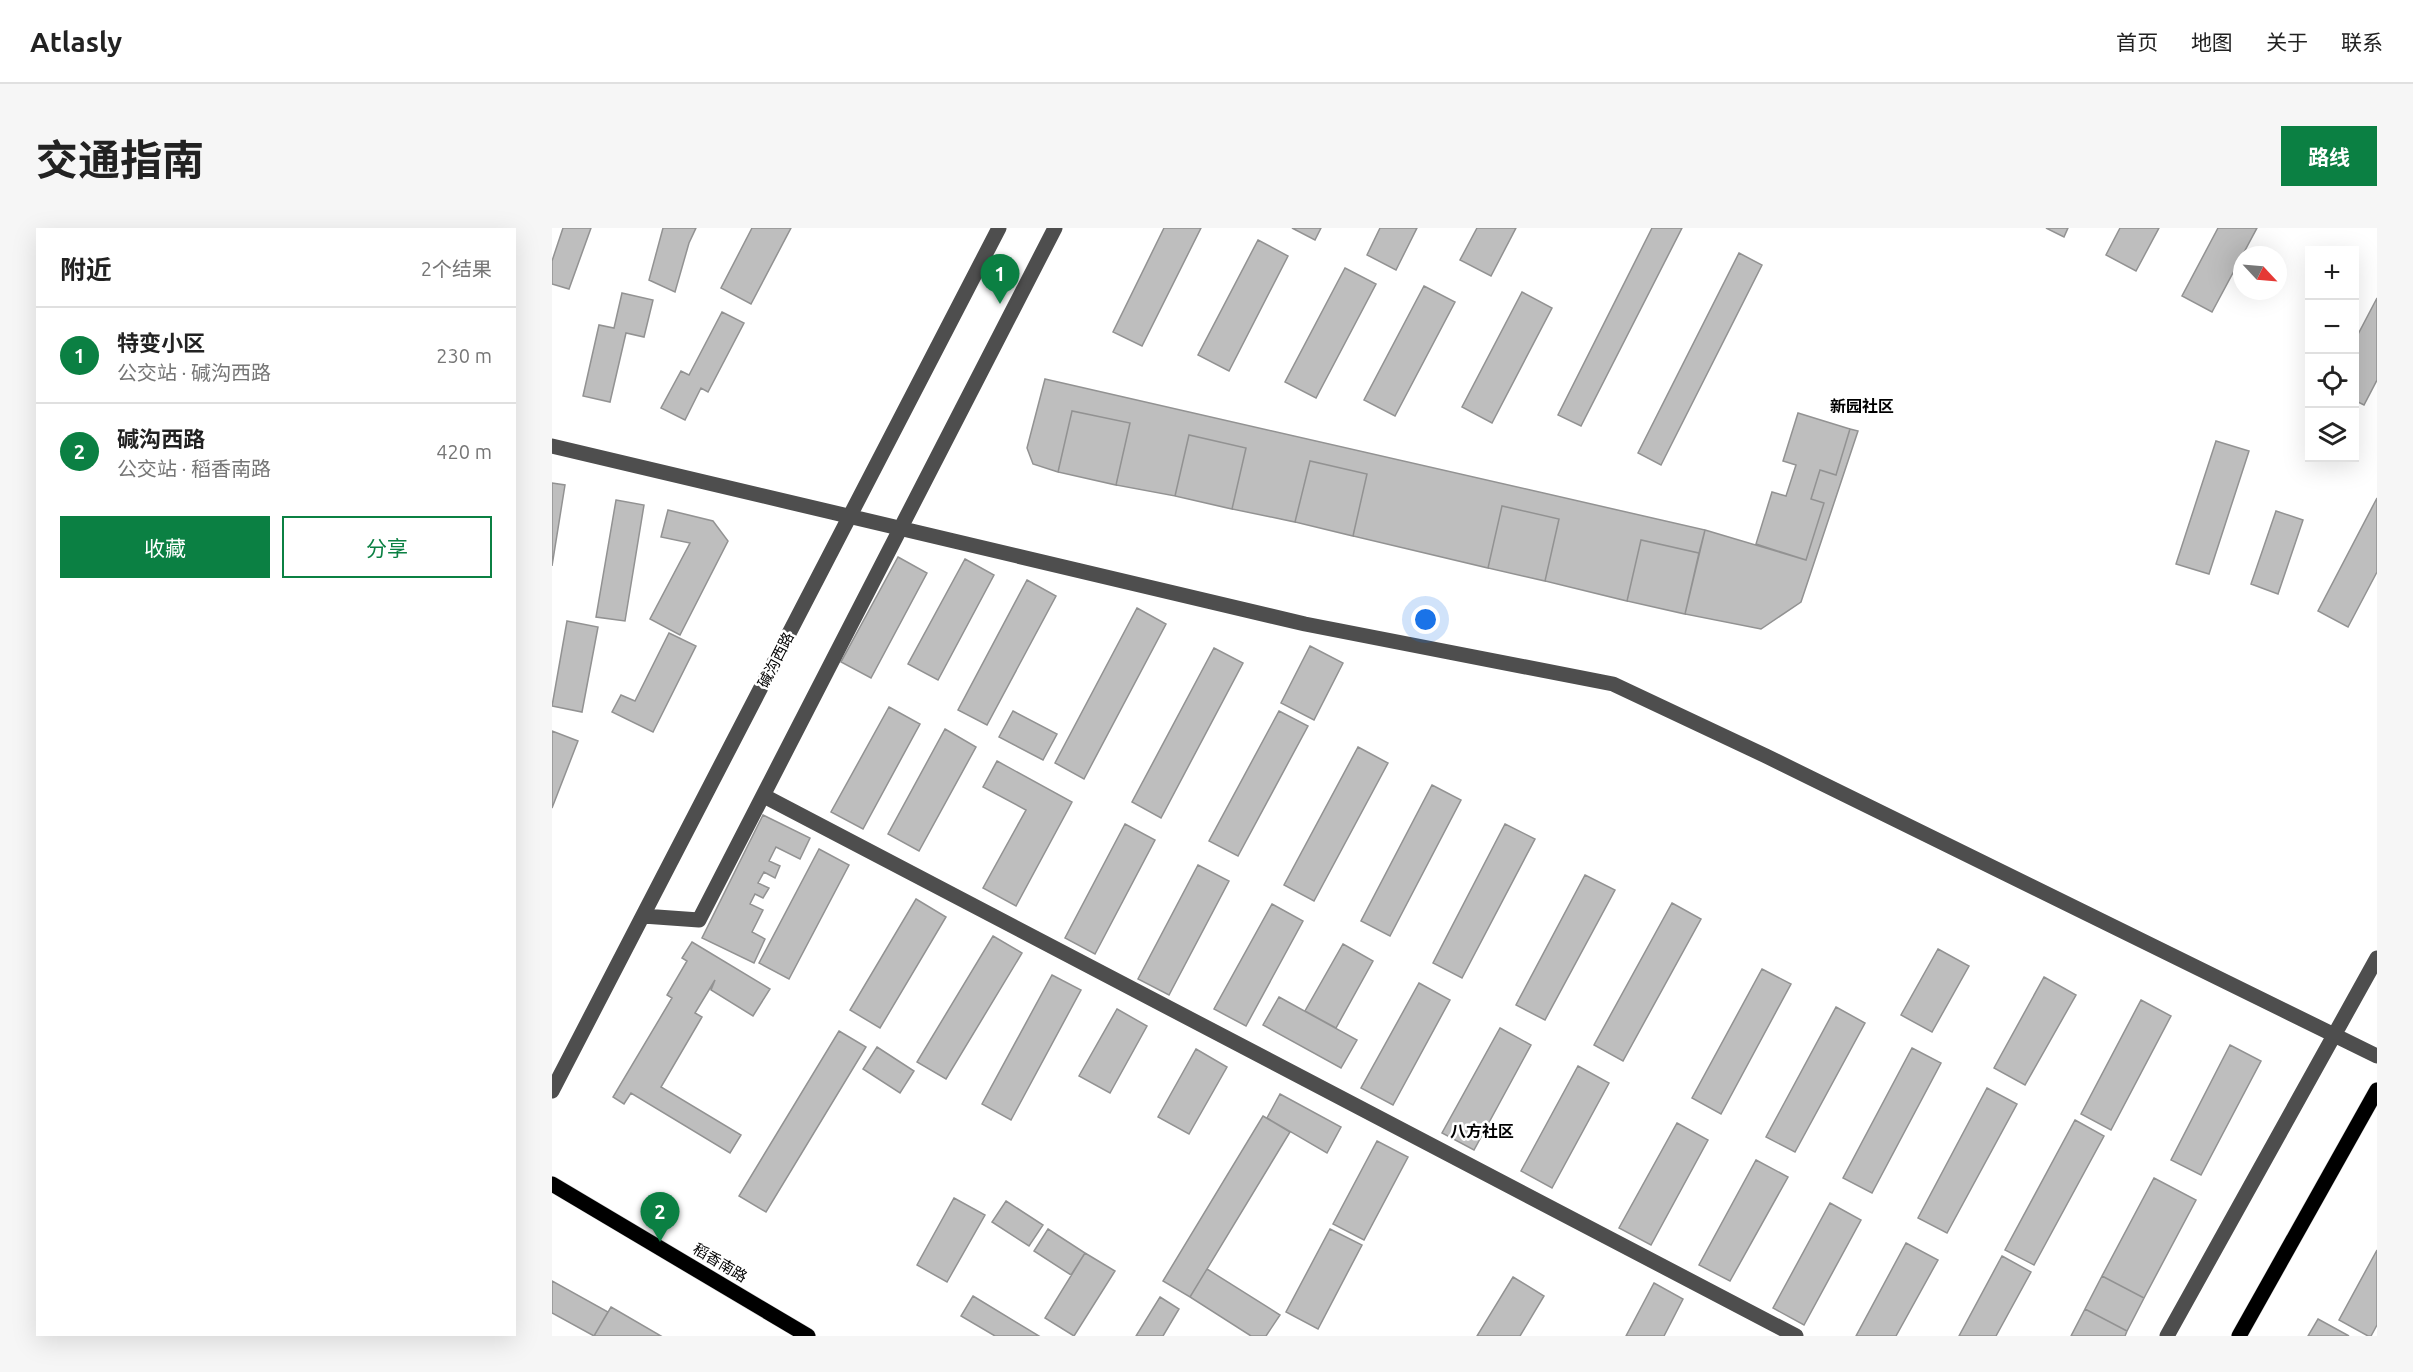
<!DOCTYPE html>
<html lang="zh">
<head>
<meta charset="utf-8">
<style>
	body { margin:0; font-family:Ubuntu,"Noto Sans SC",sans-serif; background:#f6f6f6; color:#222 }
	.controls { position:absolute; right:18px; top:18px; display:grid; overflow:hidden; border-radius:0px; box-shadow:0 6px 24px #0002 }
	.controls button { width:54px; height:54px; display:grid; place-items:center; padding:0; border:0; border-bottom:2px solid #e0e0e0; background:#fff; color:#222; font:30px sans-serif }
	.compass { position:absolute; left:1681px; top:18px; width:54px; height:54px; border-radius:50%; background:#fff; box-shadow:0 6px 24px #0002; rotate:116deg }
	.you { position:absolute; left:874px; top:392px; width:21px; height:21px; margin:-15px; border:4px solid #fff; border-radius:50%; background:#1a73e8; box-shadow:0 0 0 9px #1a73e833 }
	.badge { display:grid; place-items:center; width:39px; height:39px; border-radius:50%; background:#0b8043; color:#fff; font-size:20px; font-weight:700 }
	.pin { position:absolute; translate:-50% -50px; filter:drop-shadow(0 2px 3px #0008) }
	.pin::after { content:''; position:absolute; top:32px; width:21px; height:18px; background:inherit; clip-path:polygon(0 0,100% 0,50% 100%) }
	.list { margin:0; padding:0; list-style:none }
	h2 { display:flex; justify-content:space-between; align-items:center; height:78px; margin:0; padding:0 24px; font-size:26px }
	h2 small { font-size:20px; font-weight:400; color:#767676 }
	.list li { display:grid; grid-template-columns:39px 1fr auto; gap:18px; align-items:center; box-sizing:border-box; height:96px; padding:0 24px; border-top:2px solid #e0e0e0 }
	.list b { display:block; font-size:22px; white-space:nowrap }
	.list p { margin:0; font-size:20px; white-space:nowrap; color:#767676 }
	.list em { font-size:20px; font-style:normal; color:#767676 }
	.actions { display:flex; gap:12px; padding:18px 24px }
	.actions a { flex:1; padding:14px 0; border:2px solid #0b8043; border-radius:0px; text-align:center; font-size:21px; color:#0b8043 }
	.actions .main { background:#0b8043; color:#fff }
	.icon { flex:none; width:33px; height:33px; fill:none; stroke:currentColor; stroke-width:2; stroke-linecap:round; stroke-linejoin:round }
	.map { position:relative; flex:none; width:1825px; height:1108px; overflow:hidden; border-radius:0px }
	header { display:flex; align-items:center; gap:36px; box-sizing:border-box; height:84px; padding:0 30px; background:#fff; border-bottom:2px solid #e0e0e0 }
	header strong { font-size:28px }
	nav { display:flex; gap:33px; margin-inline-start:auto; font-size:21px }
	.intro { display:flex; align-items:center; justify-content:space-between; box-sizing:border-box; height:144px; padding:0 36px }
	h1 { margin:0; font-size:42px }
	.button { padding:15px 27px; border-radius:0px; background:#0b8043; color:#fff; font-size:21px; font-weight:700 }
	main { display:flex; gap:36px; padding:0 36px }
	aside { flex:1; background:#fff; border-radius:0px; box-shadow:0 6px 24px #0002 }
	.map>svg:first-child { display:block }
</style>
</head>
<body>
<header>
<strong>Atlasly</strong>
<nav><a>首页</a><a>地图</a><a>关于</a><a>联系</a></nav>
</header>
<div class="intro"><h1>交通指南</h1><a class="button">路线</a></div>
<main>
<aside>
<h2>附近<small>2个结果</small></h2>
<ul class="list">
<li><span class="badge">1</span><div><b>特变小区</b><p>公交站 · 碱沟西路</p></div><em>230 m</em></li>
<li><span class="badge">2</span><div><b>碱沟西路</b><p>公交站 · 稻香南路</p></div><em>420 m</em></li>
</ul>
<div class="actions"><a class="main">收藏</a><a>分享</a></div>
</aside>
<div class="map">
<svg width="1825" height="1108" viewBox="0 0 1825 1108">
	<rect width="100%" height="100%" fill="#fff"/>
	<path fill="#bebebe" stroke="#929292" stroke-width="1.5" d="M11,0H39L17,61L0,56V33Z
		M111,0H144L137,15L123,64L97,52Z
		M200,0H239L199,76L169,60Z
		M612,0H649L590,118L561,104Z
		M740,0H769L763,12Z
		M828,0H865L844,42L815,27Z
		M925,0H964L939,48L908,32Z
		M1100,0H1130L1029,198L1006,187Z
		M1494,0H1516L1512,9Z
		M1568,0H1607L1584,43L1554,27Z
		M1666,0H1705L1660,84L1630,68Z
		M706,12L736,28L677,143L646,127Z
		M1187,25L1210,37L1109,237L1086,225Z
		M793,40L824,56L764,170L733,154Z
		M872,58L903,74L843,188L812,172Z
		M970,64L1000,80L940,195L910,179Z
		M70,65L101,72L92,109L74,105L58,174L31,168L47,97L62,100Z
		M1825,70V152L1812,177L1802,172V114Z
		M170,84L192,95L156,164L149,160L133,192L109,180L129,143L137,147Z
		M493,151L1153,302L1147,325L1089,312L1075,373L993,353L1007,291L950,278L936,340L801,308L815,246L758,233L743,294L680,281L694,220L637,207L623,268L564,257L578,195L520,183L506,244L481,236L475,220Z
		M520,183L578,195L564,257L506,244Z
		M1246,185L1298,201L1284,247L1268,242L1259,271L1272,275L1254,332L1204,316L1220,264L1234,268L1244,237L1231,233Z
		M1298,201L1306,203L1249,374L1209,401L1133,386L1153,302L1254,332L1272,275L1259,271L1268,242L1284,247Z
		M637,207L694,220L680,281L623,268Z
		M1664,213L1697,223L1657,346L1624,336Z
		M758,233L815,246L801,308L743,294Z
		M0,255L13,257L0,338Z
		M1825,270V344L1796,399L1766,383Z
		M64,272L92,277L73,393L44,389Z
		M950,278L1007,291L993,353L936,340Z
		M116,282L161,293L176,313L128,407L98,391L138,315L109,309Z
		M1724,283L1751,292L1726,366L1699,356Z
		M1089,312L1147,325L1133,386L1075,373Z
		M346,329L375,345L319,450L289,434Z
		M413,331L442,347L386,452L356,436Z
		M475,352L504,368L435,497L406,482Z
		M585,380L614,396L532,551L503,535Z
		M15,393L46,399L30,484L0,478Z
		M117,405L144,418L101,504L60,484L69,467L83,473Z
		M758,418L791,435L762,492L729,475Z
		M662,420L691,435L609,590L580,574Z
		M337,479L368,496L311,601L279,584Z
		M461,483L505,506L491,532L447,509Z
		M727,483L756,498L686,628L657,613Z
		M393,501L424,519L367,623L336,606Z
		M0,503L26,513L0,580Z
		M806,519L836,535L762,673L732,657Z
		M445,533L520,574L464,678L431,660L474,582L431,559Z
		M880,557L909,572L838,708L809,693Z
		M211,587L258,610L248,631L224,619L217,633L228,638L223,650L212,644L206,655L217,660L211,670L203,666L198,676L211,682L200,704L213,711L202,735L150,710Z
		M573,596L603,612L543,726L513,710Z
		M953,596L983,611L910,750L881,735Z
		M267,621L297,637L237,751L207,735Z
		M646,637L677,653L617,767L586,751Z
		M1033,647L1063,662L993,792L964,777Z
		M364,671L394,689L328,800L298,782Z
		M1120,675L1149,691L1071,833L1042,817Z
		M720,676L751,693L694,798L662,781Z
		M441,708L470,725L394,851L365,834Z
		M140,714L218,761L201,788L159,762L163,752L143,785L150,789L109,859L189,907L178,925L79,865L72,876L61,869L120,770L115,767L135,733L130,730Z
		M791,716L821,733L784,800L753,783Z
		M1386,721L1417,738L1380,804L1349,787Z
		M1210,741L1239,756L1169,886L1140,870Z
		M500,747L529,762L459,892L430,876Z
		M1492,749L1524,767L1473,857L1442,840Z
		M867,755L898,772L841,877L809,860Z
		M727,769L805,812L789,840L711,797Z
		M1589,772L1619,788L1559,902L1529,886Z
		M1284,779L1313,795L1243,924L1214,909Z
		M565,781L595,798L558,865L527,848Z
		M948,800L979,817L922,922L890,905Z
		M287,803L314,819L214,984L187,968Z
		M1678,817L1709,833L1649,947L1619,932Z
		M325,819L362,843L348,865L311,841Z
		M1360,820L1389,835L1320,965L1291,950Z
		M644,821L675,839L637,906L606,889Z
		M1026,838L1057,855L1000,960L969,943Z
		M1435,860L1465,876L1395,1005L1366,990Z
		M728,866L789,899L775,925L715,890Z
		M711,888L738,904L638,1069L611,1053Z
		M1523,892L1552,908L1482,1037L1453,1022Z
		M1125,895L1156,912L1099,1017L1067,1000Z
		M825,913L856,929L812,1012L781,996Z
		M1204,932L1236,949L1178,1053L1147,1037Z
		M1602,950L1644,972L1592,1070L1550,1048Z
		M402,970L433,987L395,1054L365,1037Z
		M454,973L491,997L477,1018L440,994Z
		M1278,975L1309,992L1252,1097L1221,1080Z
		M496,1001L533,1025L519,1047L482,1023Z
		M778,1001L810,1017L766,1101L734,1084Z
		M1354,1015L1386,1032L1344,1108H1304Z
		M1825,1022V1097L1819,1108H1816L1787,1092Z
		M533,1025L563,1043L522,1108L493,1090Z
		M1450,1028L1479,1044L1444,1108H1407Z
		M655,1041L728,1087L714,1108H699L638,1069Z
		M1550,1048L1592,1070L1575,1103L1533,1081Z
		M961,1049L992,1068L968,1108H925Z
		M0,1053L56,1084L42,1108L0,1085Z
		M1102,1055L1131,1071L1112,1108H1074Z
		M421,1068L487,1108H443L409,1088Z
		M608,1069L627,1081L611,1108H584Z
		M59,1079L109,1108H42Z
		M1533,1081L1575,1103L1573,1108H1519Z
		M1766,1091L1797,1108H1756Z"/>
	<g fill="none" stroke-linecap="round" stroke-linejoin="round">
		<defs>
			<path id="major" d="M0,956L256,1108
				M1687,1108L1825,862"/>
		</defs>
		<use href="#major" stroke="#dbdbdb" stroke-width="16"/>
		<path stroke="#4e4e4e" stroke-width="15" d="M0,218L753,396L1061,456L1214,528L1825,828
			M212,568L1244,1108
			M91,688L147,692L503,0
			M0,863L447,0
			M1615,1108L1825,730"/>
		<use href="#major" stroke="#000" stroke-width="15"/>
	</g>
	<g text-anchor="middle" stroke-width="5" stroke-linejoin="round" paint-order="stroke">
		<g font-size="15" fill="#000" stroke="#fff">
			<text transform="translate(224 432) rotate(-63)" y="5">碱沟西路</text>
			<text transform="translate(168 1035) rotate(31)" y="5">稻香南路</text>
		</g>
		<g font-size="16" font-weight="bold" fill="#000" stroke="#fff">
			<text x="1310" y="184">新园社区</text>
			<text x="930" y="909">八方社区</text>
		</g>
	</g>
</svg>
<div class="controls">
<button>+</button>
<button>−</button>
<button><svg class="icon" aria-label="locate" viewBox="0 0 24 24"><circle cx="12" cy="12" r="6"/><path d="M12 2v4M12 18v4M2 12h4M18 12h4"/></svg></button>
<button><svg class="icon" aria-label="layers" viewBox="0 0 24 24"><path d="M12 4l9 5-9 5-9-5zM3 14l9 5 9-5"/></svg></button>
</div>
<svg class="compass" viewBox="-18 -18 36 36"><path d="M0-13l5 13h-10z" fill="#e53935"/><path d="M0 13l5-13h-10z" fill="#767676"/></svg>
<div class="you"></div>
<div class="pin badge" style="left:448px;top:76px">1</div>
<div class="pin badge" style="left:108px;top:1014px">2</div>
</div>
</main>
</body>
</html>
